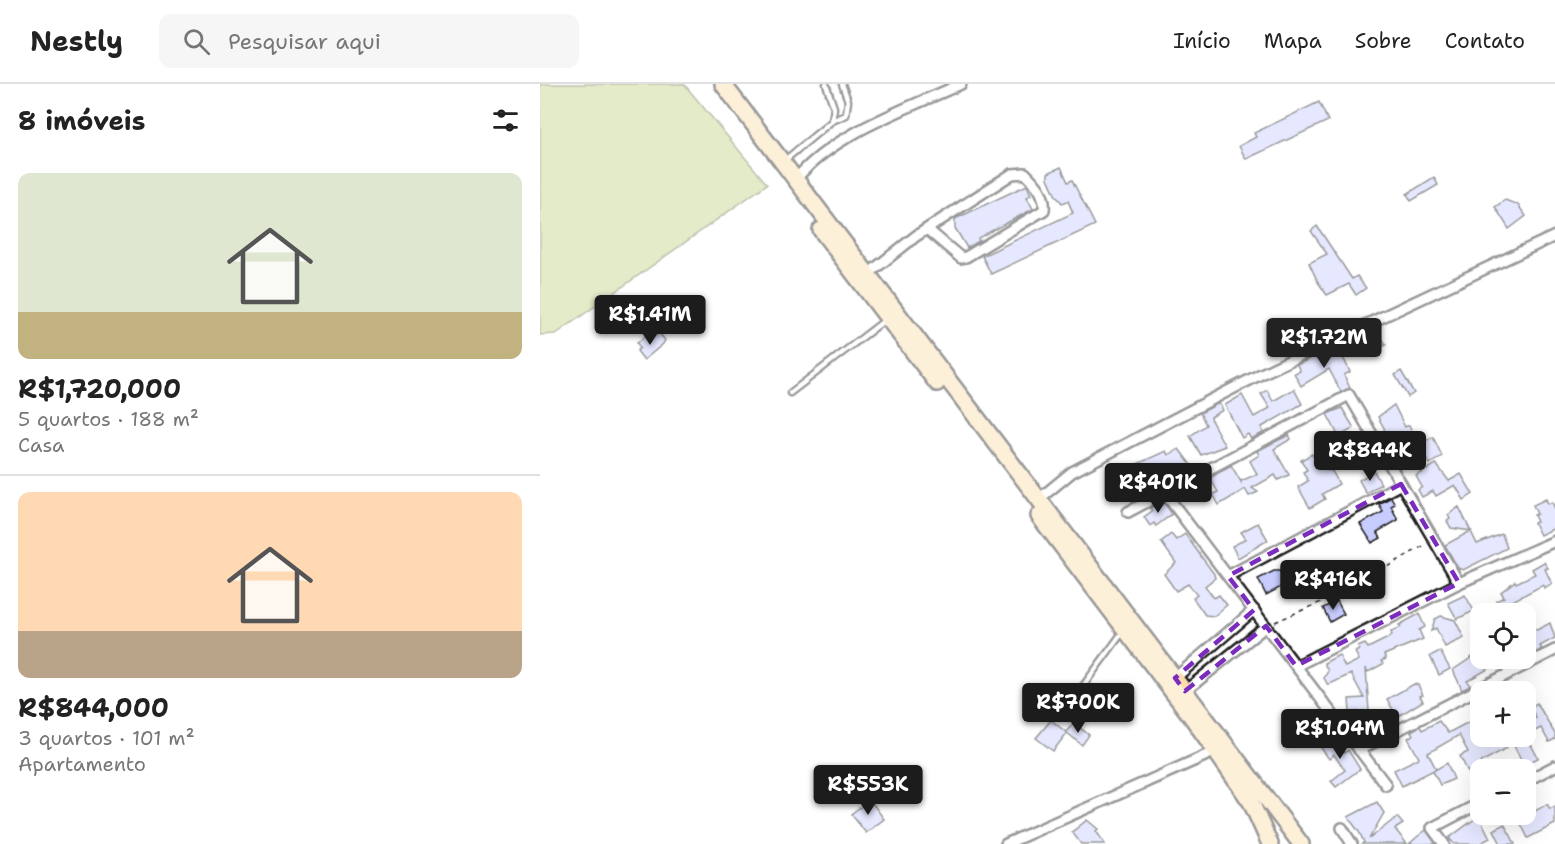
<!DOCTYPE html>
<html lang="pt">
<meta charset="utf-8">
<style>
:root{--surface:#fff;--page:#f6f6f6;--text:#222;--muted:#767676;--line:#e0e0e0;--accent:#1c1c1c}
body{margin:0;font-family:"Shantell Sans",sans-serif;background:var(--page);color:var(--text);height:100vh;display:flex;flex-direction:column;font-size:22px;white-space:nowrap}
*{box-sizing:border-box;margin:0}
p{font-size:20px;color:var(--muted)}
.icon{flex:none;width:33px;height:33px;fill:none;stroke:currentColor;stroke-width:2;stroke-linecap:round;stroke-linejoin:round}
.map{position:relative;flex:1;overflow:hidden}
.sheet{display:flex;flex-direction:column;background:var(--surface);width:540px}
.sheet>*{flex:none}
.controls{position:absolute;left:930px;top:519px;display:grid;gap:12px}
.controls a{display:grid;place-items:center;width:66px;height:66px;border-radius:12px;background:var(--surface);box-shadow:0 6px 24px #0002;font-size:30px}
.price{position:absolute;translate:-50% -51px;padding:0 14px;border-radius:6px;background:var(--accent);color:#fff;font-size:20px;line-height:39px;filter:drop-shadow(0 2px 3px #0008)}
.price::after{content:'';position:absolute;left:50%;top:36px;width:18px;height:14px;margin-left:-9px;background:inherit;clip-path:polygon(0 0,100% 0,50% 100%)}
.price.active{background:#222;color:#fff}
ul{padding:0;list-style:none}
li{display:grid;align-content:center;gap:12px;height:318px;padding:0 18px}
li+li{border-top:2px solid var(--line)}
li span{display:grid;place-items:center;height:186px;border-radius:12px;color:#555}
li>.icon{margin-inline-start:auto}
span .icon{width:108px;height:108px;fill:#fffc;stroke-width:1}
li b{font-size:26px}
h2{display:flex;justify-content:space-between;align-items:center;height:72px;padding:0 18px;font-size:26px}
header{display:flex;align-items:center;gap:36px;box-sizing:border-box;height:84px;padding:0 30px;background:var(--surface);border-bottom:2px solid var(--line)}
header strong{font-size:28px}
nav{display:flex;gap:33px;margin-inline-start:auto;font-size:21px}
.search{width:420px;height:54px;background:var(--page);display:flex;align-items:center;gap:15px;box-sizing:border-box;padding:0 21px;border-radius:12px;color:var(--muted);font-size:22px}
main{display:flex;flex:1;min-height:0}
.map>svg:first-child{display:block}
</style>
<header>
<strong>Nestly</strong>
<div class="search"><svg class="icon" aria-label="search" viewBox="0 0 24 24"><circle cx="10" cy="10" r="6"/><path d="M15 15l6 6"/></svg>Pesquisar aqui</div>
<nav><a>Início</a><a>Mapa</a><a>Sobre</a><a>Contato</a></nav>
</header>
<main>
<section class="sheet">
<h2>8 imóveis<svg class="icon" aria-label="filters" viewBox="0 0 24 24"><path d="M4 7h16M4 17h16"/><circle cx="9" cy="7" r="2"/><circle cx="15" cy="17" r="2"/></svg></h2>
<ul>
<li><span style="background:linear-gradient(#dfe7d0 75%,#c2b280 0)"><svg class="icon" aria-label="home" viewBox="0 0 24 24"><path d="M3 11l9-7 9 7M6 9v11h12V9"/></svg></span><div><b>R$1,720,000</b><p>5 quartos · 188 m²</p><p>Casa</p></div></li>
<li><span style="background:linear-gradient(#ffd9b3 75%,#b9a48a 0)"><svg class="icon" aria-label="home" viewBox="0 0 24 24"><path d="M3 11l9-7 9 7M6 9v11h12V9"/></svg></span><div><b>R$844,000</b><p>3 quartos · 101 m²</p><p>Apartamento</p></div></li>
</ul>
</section>
<div class="map">
<svg width="1015" height="760" viewBox="0 0 1015 760">
<rect width="100%" height="100%" fill="#fff"/>
<filter id="ink" filterUnits="userSpaceOnUse"><feTurbulence type="fractalNoise" baseFrequency=".0167" numOctaves="2"/><feDisplacementMap in="SourceGraphic" scale="12" xChannelSelector="R" yChannelSelector="G"/><feConvolveMatrix kernelMatrix="1 2 1 2 8 2 1 2 1" color-interpolation-filters="sRGB"/></filter>
<g filter="url(#ink)">
<path fill="#c0d287" stroke="#6e7752" stroke-width="1.5" d="M0,0H144L227,100L16,250L0,251Z"/>
<g fill="#c7cdff" stroke="#1c1c1c" stroke-width="1.5">
<path d="M779,18L788,37L706,75L699,62L716,53L714,49Z"/>
<path d="M521,83L528,98L532,96L555,141L451,190L442,172L533,129L528,117L522,119L516,112L508,94V89Z"/>
<path d="M894,93L898,101L871,117L867,110Z"/>
<path d="M487,101L491,111L487,113L493,125L438,154L439,157L427,164L415,144V135Z"/>
<path d="M965,116L978,121L986,132L969,145L955,123Z"/>
<path d="M777,142L812,195L817,192L826,204L816,211L809,200L787,211L778,198L769,179L787,170L771,147Z"/>
<path d="M836,243L846,261L840,264L838,261L825,267L818,252Z"/>
<path d="M119,249L125,256L123,260L104,276L97,267L100,264L97,259L105,252L108,257Z"/>
<path d="M790,265L794,273L801,269L810,288L804,291L810,304L801,308L789,285L761,302L754,289L760,287L757,281Z"/>
<path d="M861,287L874,309L868,313L855,291Z"/>
<path d="M754,305L762,320L722,343L723,349L711,355L708,350L702,354L685,321L702,311L714,333L730,324L721,310L727,306L733,317Z"/>
<path d="M679,319L683,326L671,333L672,338L685,362L661,371L650,352L666,341L660,329Z"/>
<path d="M854,321L865,343L869,341L875,353L880,350L884,357L893,353L902,372L890,380L878,361L856,372L851,364L849,365L841,352L845,349L844,344L838,333Z"/>
<path d="M802,324L814,344L799,353L787,330Z"/>
<path d="M749,351L751,355L734,365L749,391L738,396L735,391L712,404L718,408L709,412L705,405L679,421L673,410L678,408L670,394L691,381L701,398V397L717,390L710,377L719,371L717,367Z"/>
<path d="M639,365L651,381L630,390L628,388L577,415L569,402L589,391L586,385L626,367L628,371Z"/>
<path d="M772,370L779,382L783,380L786,386L792,387L799,400L782,410L785,415L770,424L758,403L768,397L763,388L767,386L761,376Z"/>
<path d="M896,380L909,397L921,390L933,410L924,416L915,401L896,412L893,407L882,413L878,406L882,403L876,392Z"/>
<path d="M834,387L841,400L826,409L819,396Z"/>
<path d="M851,413L855,420L851,422L858,436L837,448L841,454L832,459L820,440L843,428L839,420Z"/>
<path d="M1006,415L1008,420L1012,418L1015,425V444L1000,451L994,439L997,438L994,431L997,430L993,421Z"/>
<path d="M623,417L632,430L616,442L614,439L610,442L604,433L612,427L610,424Z"/>
<path d="M919,423L937,460L962,450L967,464L923,486L918,484L905,461L931,447L911,444L907,437L910,435L908,431Z"/>
<path d="M718,439L728,456L698,474L692,462L706,455L701,448Z"/>
<path d="M631,450L636,456L645,450L674,490L675,494L665,502L674,514L679,511L687,521L674,532L665,531L653,514L657,511L648,500L636,507L624,490L636,479L621,458Z"/>
<path d="M1004,478L1008,484L1005,485L1012,500L1004,504L1003,501L959,524L956,517L964,513L961,508L975,497L976,499L995,490L992,485Z"/>
<path d="M734,487H740L747,500L726,511L718,495Z"/>
<path d="M925,511L934,527L917,535L908,519Z"/>
<path d="M797,517L804,530L790,538L783,524Z"/>
<path d="M879,530L885,543L879,546L883,555L844,571L846,575L841,577L843,580L828,588L826,584L829,627L810,628L809,615L824,614L811,590L788,601L784,594L788,587L784,579L799,571L805,583L819,576L815,568L819,566L818,563L825,560L828,564L848,554L852,551L851,548L861,543L859,541Z"/>
<path d="M901,532L915,536L924,554L905,563L896,544L891,547L895,535Z"/>
<path d="M1010,539L1015,554L1000,562L1002,565L993,570L986,556V543L997,546Z"/>
<path d="M900,567L910,585L899,591L890,572Z"/>
<path d="M940,568V574H967L927,597L930,602L922,606L913,586Z"/>
<path d="M874,600L878,601L883,611L880,612L883,617L857,633L847,615Z"/>
<path d="M997,619L1015,650V655L1009,658L1001,644L993,648L988,638L996,634L990,623Z"/>
<path d="M940,632V652H947L950,659L961,653L967,664L941,678L945,686H940V712L920,672L928,668L919,651L888,669L896,685L862,702L854,686L879,674L868,654L873,651L871,647L880,642L882,646L899,637L908,649Z"/>
<path d="M511,636L527,649L513,667L496,654Z"/>
<path d="M534,639L549,651L542,661L526,648Z"/>
<path d="M792,651L804,669L808,666L820,685L796,703L791,697L805,686L794,671L789,675L779,661Z"/>
<path d="M987,653L998,674L984,681L973,660Z"/>
<path d="M907,679L914,695L900,701L893,687Z"/>
<path d="M986,709L995,727L1007,720L1010,725L1015,722V740L988,754L976,730H986Z"/>
<path d="M330,716L344,735L326,749L311,730Z"/>
<path d="M837,718L844,729L829,755L857,733L863,740L855,745L867,760H822L824,758L819,748L808,733Z"/>
<path d="M939,732L950,754L939,760H914L909,754Z"/>
<path d="M547,736L558,745L556,747L565,760H541L532,748Z"/>
<path d="M964,740L970,750L975,760H961L954,746Z"/>
<path d="M886,746L896,760H869L877,753Z"/>
</g>
<g fill="none" stroke-linecap="round" stroke-linejoin="round">
<g stroke="#1c1c1c" stroke-width="9">
<g id="service">
<path d="M286,0L294,24L292,37"/>
<path d="M245,76L292,37L306,31L308,17L302,0"/>
<path d="M250,309L345,236"/>
<path d="M529,621L582,549"/>
</g>
</g>
<g stroke="#1c1c1c" stroke-width="14">
<g id="minor">
<path d="M256,95C294,49 367,25 421,0"/>
<path d="M328,190L376,152L472,90L485,89C496,100 506,110 504,126L426,173L421,174L387,145"/>
<path d="M624,408L846,701"/>
<path d="M499,415L532,388L721,290L1015,152"/>
<path d="M588,428L809,311L919,499"/>
<path d="M688,492L861,400"/>
<path d="M756,582L919,499L1015,457"/>
<path d="M635,594L714,526"/>
<path d="M645,607L726,542"/>
<path d="M819,666L1015,566"/>
<path d="M986,697L1015,682"/>
<path d="M802,744L812,760"/>
<path d="M466,760L676,667"/>
<path d="M904,760L892,744L940,719"/>
</g>
</g>
<g stroke="#1c1c1c" stroke-width="20">
<g id="primary">
<path d="M183,0L761,760"/>
<path d="M281,146L397,299"/>
<path d="M499,432L654,636L711,718L730,760"/>
</g>
</g>
<path stroke="#1c1c1c" stroke-width="1.5" stroke-dasharray="4.5 4.5" stroke-linecap="butt" d="M735,538L802,509L885,461"/>
<use href="#service" stroke="#fff" stroke-width="4.5"/>
<use href="#minor" stroke="#fff" stroke-width="9"/>
<use href="#primary" stroke="#fbddab" stroke-width="15"/>
</g>
</g>
<path d="M0 0H1015V760H0ZM861,400L919,499L756,582L726,542L645,607L635,594L714,526L688,492Z" fill="#fff" fill-opacity=".55" fill-rule="evenodd"/>
<path fill="none" stroke="#7b2cbf" stroke-width="4.5" stroke-dasharray="12 8" stroke-linejoin="round" d="M861,400L919,499L756,582L726,542L645,607L635,594L714,526L688,492Z"/>
</svg>
<div class="controls">
<a><svg class="icon" aria-label="locate" viewBox="0 0 24 24"><circle cx="12" cy="12" r="6"/><path d="M12 2v4M12 18v4M2 12h4M18 12h4"/></svg></a>
<a>+</a>
<a>−</a>
</div>
<b class="price" style="left:110px;top:262px">R$1.41M</b>
<b class="price active" style="left:784px;top:285px">R$1.72M</b>
<b class="price" style="left:830px;top:398px">R$844K</b>
<b class="price" style="left:618px;top:430px">R$401K</b>
<b class="price" style="left:793px;top:527px">R$416K</b>
<b class="price" style="left:538px;top:650px">R$700K</b>
<b class="price" style="left:800px;top:676px">R$1.04M</b>
<b class="price" style="left:328px;top:732px">R$553K</b>
</div>
</main>
